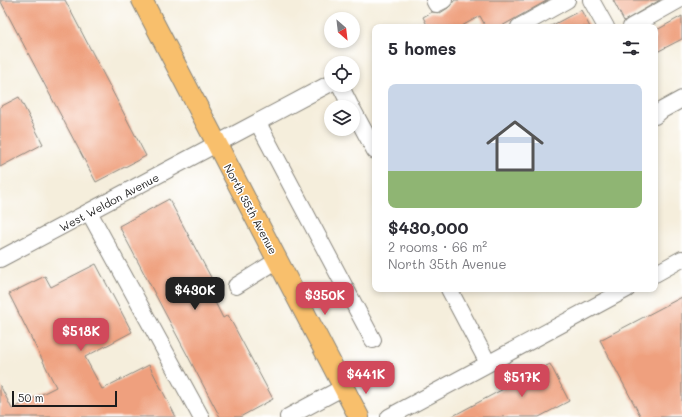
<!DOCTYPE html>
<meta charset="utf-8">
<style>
:root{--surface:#fff;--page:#f2f2f3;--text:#2b2b33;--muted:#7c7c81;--line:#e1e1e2;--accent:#d1495b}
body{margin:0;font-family:Mali,sans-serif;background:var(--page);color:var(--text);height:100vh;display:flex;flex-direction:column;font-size:15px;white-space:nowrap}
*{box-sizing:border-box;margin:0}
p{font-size:13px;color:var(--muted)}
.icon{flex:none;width:22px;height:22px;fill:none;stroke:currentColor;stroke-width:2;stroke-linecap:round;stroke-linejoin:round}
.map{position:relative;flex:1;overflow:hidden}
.side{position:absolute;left:372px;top:24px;width:286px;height:268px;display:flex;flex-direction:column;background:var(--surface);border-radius:8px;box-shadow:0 2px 6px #0003}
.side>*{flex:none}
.needle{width:26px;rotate:152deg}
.tools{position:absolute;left:324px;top:12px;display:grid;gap:8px}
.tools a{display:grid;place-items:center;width:36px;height:36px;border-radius:50%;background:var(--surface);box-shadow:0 2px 6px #0003;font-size:20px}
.scale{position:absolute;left:12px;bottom:10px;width:105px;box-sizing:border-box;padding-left:4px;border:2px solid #1c1c1c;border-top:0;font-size:11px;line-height:14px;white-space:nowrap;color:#1c1c1c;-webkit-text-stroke:3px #fff;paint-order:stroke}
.price{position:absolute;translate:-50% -34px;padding:0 9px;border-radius:8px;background:var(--accent);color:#fff;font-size:13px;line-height:26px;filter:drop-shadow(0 1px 2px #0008)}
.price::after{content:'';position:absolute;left:50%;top:24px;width:12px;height:9px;margin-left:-6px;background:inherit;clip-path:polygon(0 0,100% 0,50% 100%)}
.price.selected{background:#222;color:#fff}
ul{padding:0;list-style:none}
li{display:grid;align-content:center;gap:8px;height:212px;padding:0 16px}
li+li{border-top:1px solid var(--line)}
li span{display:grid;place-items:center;height:124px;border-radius:8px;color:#555}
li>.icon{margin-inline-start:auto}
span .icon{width:72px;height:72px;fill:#fffc;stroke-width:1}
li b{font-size:17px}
h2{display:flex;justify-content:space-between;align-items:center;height:48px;padding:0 16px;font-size:17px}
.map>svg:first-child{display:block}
</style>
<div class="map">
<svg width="682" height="417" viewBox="0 0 682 417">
<rect width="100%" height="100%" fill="#fff"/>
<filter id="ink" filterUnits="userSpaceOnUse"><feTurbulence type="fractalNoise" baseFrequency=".025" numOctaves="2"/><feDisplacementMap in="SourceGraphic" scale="8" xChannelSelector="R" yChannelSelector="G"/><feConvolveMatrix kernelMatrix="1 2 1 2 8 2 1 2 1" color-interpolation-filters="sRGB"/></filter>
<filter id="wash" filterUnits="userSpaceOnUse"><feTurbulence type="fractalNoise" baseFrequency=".012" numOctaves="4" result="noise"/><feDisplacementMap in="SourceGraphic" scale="16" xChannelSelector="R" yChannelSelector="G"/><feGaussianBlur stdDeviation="0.9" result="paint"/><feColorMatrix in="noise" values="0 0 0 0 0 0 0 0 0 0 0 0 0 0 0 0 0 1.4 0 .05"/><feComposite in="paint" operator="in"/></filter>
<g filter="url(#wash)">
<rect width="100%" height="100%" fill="#f5eedc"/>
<g id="blocks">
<g fill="#efa07e">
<path d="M0,0H65L146,156L96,182Z"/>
<path d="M455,0H548L500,27H486L480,16L460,27H428L423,17L432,12L440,13L448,8Z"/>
<path d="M613,0H660L624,21Z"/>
<path d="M581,10L590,27H549Z"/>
<path d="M682,16V39L655,53V31Z"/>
<path d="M19,97L43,144L0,167V107Z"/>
<path d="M169,199L214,283L207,287L212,296L223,318L228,315L273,399L240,417H220L119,226Z"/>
<path d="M96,264L132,332L85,357L102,389L149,365L176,417H0V385L12,409L56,387L9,294L45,276L51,287Z"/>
<path d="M682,297V417H641L600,340Z"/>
<path d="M550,364L569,401L539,417H451Z"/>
</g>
</g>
</g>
<g filter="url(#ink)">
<use href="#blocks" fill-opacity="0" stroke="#88857c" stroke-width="1"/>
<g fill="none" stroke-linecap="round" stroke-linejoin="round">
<g stroke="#88857c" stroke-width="18">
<g id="minor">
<path d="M434,0L436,4L444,0"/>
<path d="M591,0L606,27"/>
<path d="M519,27L567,0"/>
<path d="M631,27L679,0"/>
<path d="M340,85L351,107"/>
<path d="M353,110L375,151"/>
<path d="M655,116L662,110L682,99"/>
<path d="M258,123L373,340"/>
<path d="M89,212L201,417"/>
<path d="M0,259L331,83"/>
<path d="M655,274L682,259"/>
<path d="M236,286L278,260"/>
<path d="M449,289L488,363"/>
<path d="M288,417L344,387"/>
<path d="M389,417L627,289"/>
</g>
</g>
<g stroke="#88857c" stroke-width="22">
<path id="major" d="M142,0L359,417"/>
</g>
<use href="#minor" stroke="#fff" stroke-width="16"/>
<use href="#major" stroke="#f8bf6c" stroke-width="20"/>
</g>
</g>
<g text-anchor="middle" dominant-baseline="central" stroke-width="3" stroke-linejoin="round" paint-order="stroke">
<g font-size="11" fill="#1c1c1c" stroke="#fff">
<text transform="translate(109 202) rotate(-28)">West Weldon Avenue</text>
<text transform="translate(251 209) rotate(62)">North 35th Avenue</text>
</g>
</g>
</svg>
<div class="tools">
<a><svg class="needle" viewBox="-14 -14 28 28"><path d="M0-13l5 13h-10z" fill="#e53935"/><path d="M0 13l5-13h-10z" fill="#7c7c81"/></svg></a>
<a><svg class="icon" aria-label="locate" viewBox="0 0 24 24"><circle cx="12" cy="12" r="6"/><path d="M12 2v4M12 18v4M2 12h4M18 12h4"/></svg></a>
<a><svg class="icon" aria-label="layers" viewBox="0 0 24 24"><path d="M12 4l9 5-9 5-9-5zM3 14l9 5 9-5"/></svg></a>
</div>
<div class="scale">50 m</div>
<b class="price selected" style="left:195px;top:311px">$430K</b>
<b class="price" style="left:325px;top:316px">$350K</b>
<b class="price" style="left:81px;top:352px">$518K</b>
<b class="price" style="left:366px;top:395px">$441K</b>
<b class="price" style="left:522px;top:398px">$517K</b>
<section class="side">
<h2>5 homes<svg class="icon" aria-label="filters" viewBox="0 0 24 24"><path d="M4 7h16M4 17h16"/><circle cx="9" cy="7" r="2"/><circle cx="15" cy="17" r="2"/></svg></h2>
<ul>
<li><span style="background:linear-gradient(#c9d6e8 70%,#8fb573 0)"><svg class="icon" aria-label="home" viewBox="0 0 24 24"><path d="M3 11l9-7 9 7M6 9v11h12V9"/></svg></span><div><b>$430,000</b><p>2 rooms · 66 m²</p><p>North 35th Avenue</p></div></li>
</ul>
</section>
</div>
